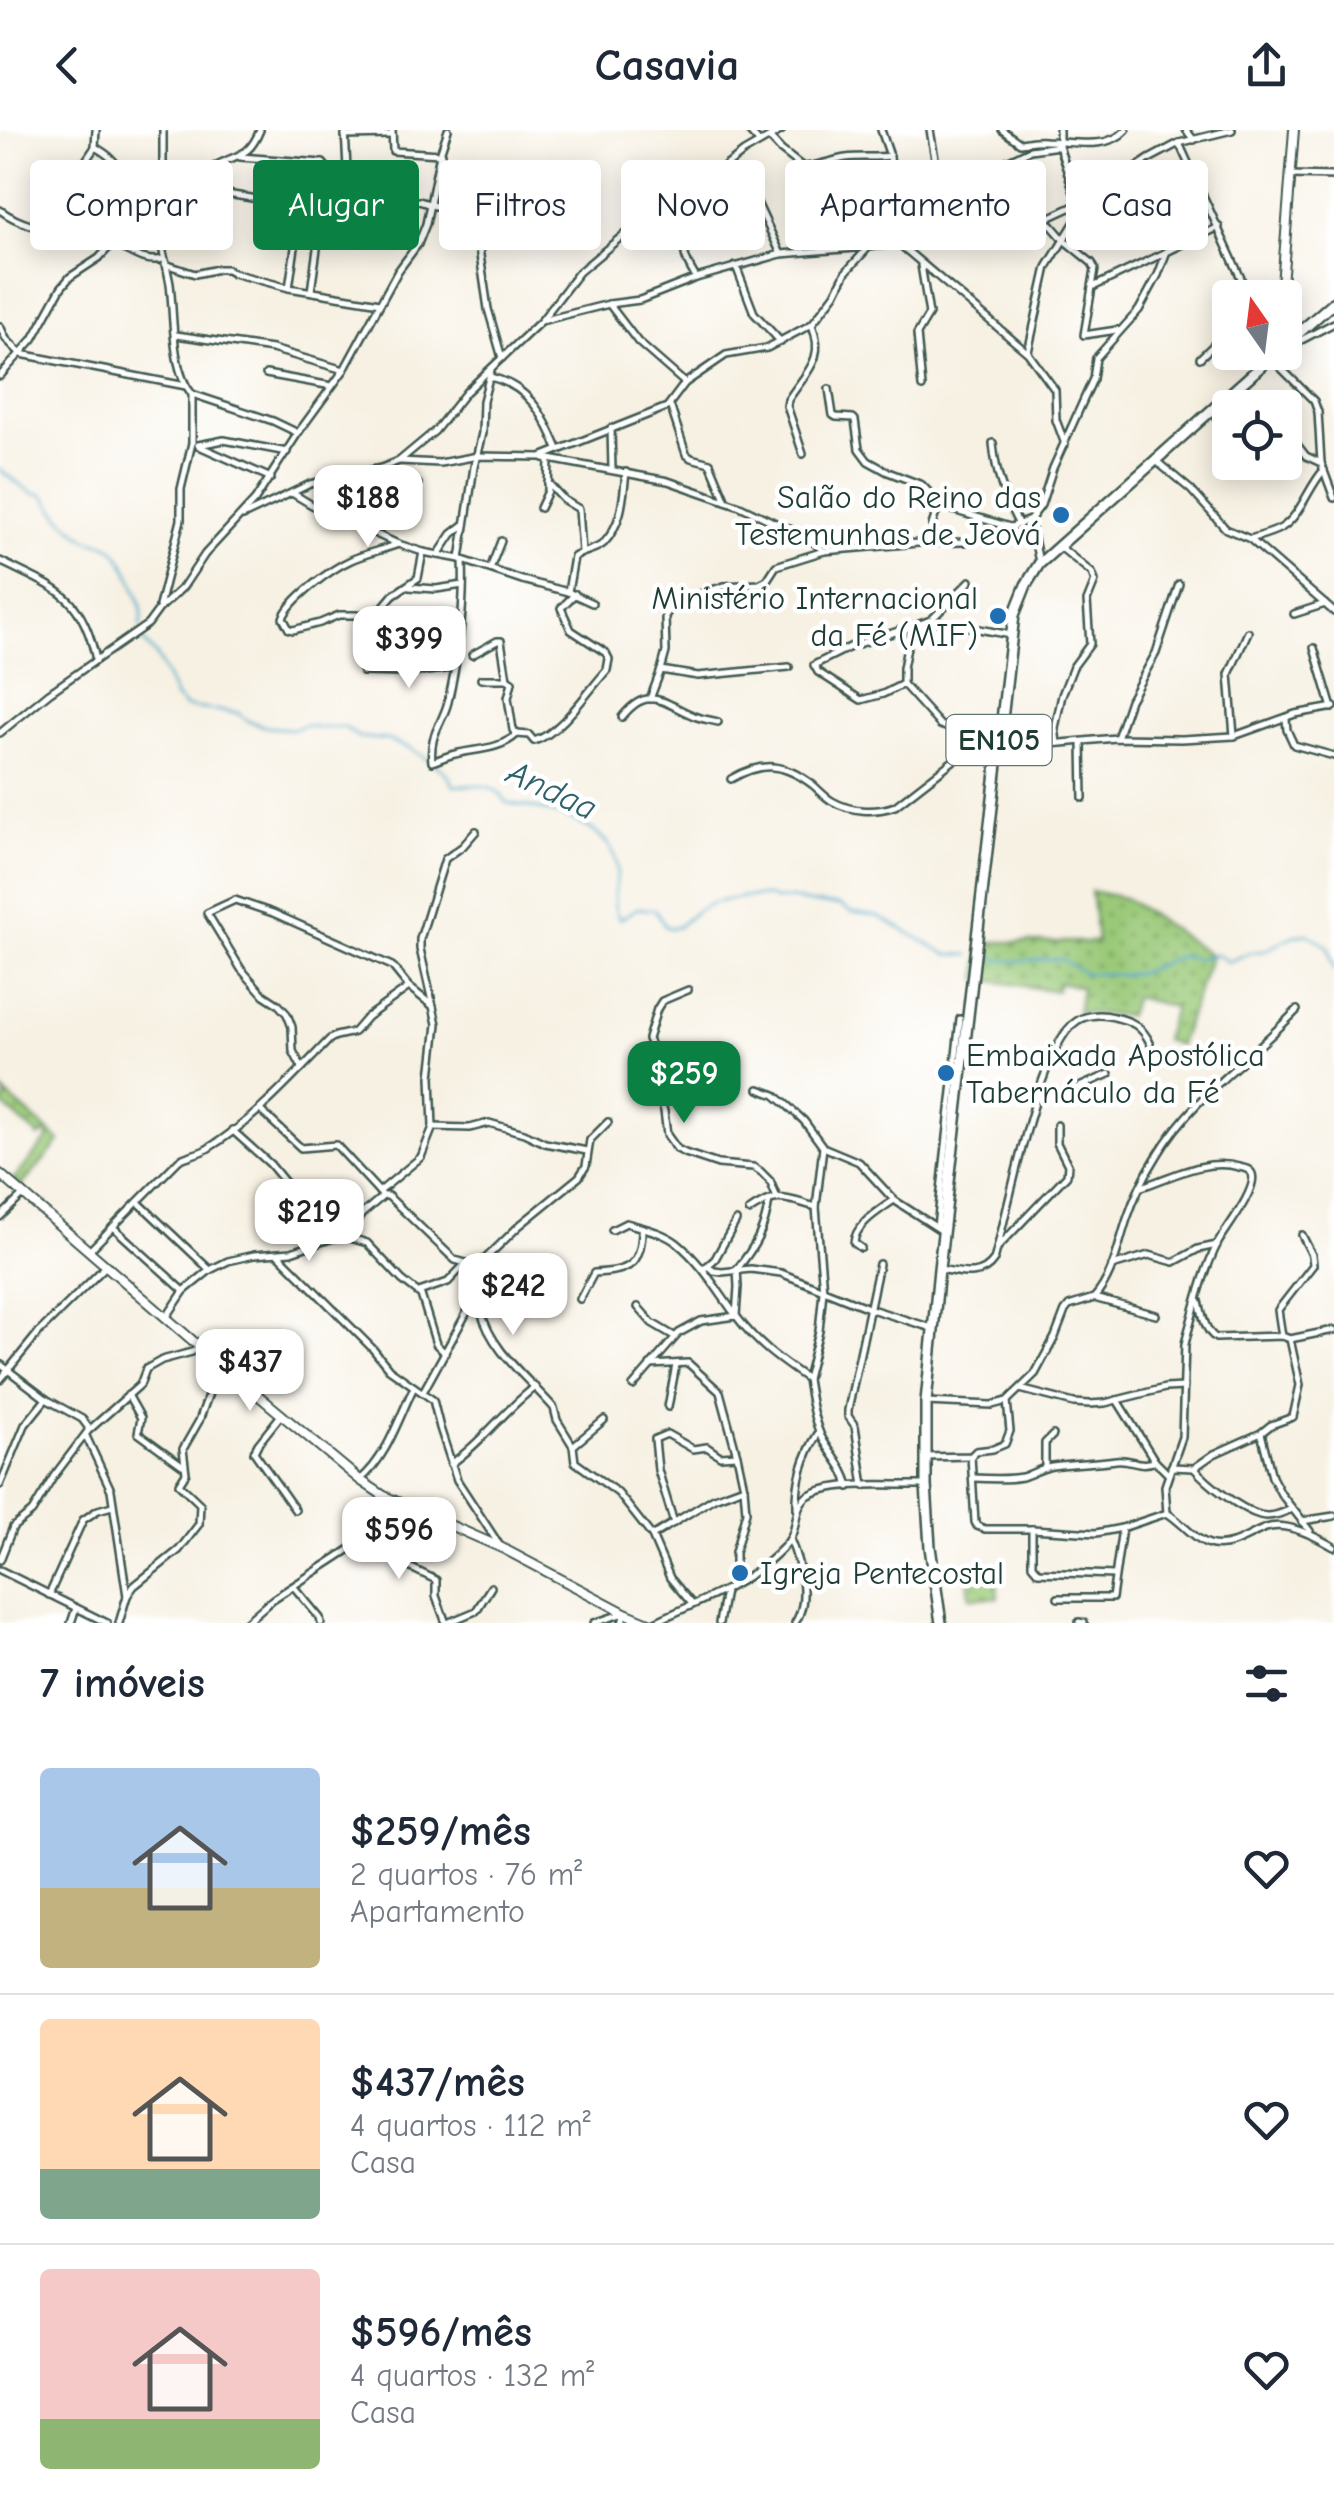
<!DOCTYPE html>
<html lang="pt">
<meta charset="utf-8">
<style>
:root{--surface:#fff;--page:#f6f6f7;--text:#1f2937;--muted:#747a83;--line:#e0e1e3;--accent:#0b8043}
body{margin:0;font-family:"Comic Neue",sans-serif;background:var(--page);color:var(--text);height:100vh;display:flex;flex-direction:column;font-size:38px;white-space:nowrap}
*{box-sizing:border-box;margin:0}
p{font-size:32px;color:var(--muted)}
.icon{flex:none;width:55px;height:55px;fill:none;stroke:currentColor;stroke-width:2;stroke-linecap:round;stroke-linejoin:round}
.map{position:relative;height:1493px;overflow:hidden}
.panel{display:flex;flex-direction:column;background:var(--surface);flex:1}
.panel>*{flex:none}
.guide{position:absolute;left:30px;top:30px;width:1275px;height:90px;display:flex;gap:20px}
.needle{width:65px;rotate:346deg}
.controls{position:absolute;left:1212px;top:150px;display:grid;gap:20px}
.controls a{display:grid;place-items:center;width:90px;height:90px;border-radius:10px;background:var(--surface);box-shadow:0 5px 25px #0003;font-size:50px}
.price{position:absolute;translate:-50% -85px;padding:0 22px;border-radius:20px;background:#fff;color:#222;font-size:32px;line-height:65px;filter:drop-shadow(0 2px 5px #0008)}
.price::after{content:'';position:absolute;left:50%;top:60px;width:30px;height:22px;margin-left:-15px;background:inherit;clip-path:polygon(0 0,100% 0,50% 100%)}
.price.active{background:var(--accent);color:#fff}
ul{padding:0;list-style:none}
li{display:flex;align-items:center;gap:30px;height:250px;padding:0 40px}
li+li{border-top:2px solid var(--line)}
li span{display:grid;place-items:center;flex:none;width:280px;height:200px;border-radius:10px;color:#555}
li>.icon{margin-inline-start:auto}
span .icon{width:120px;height:120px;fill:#fffc;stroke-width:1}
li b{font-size:42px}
h2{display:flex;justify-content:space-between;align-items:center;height:120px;padding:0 40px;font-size:42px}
.pill{padding:0 35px;border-radius:10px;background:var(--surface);box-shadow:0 5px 25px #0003;font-size:35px;line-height:90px}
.pill.active{background:var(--accent);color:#fff}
header{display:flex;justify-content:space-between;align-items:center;height:130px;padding:0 40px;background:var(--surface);font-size:45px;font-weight:700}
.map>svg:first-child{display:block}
</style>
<header><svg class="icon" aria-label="back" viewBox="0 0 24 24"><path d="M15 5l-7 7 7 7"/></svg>Casavia<svg class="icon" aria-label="share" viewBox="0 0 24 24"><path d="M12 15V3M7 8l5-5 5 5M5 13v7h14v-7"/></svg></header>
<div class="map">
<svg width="1334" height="1493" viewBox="0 0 1334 1493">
<defs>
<pattern id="grass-dots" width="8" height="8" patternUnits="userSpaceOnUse" patternTransform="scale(2.5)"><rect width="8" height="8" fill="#9ac978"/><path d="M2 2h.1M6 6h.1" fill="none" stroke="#7da463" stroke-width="1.8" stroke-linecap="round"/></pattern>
<pattern id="garden-furrows" width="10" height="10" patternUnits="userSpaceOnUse" patternTransform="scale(2.5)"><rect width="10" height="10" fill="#9ac978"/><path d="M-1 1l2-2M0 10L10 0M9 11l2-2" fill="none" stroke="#7da463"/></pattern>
</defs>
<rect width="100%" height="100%" fill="#fff"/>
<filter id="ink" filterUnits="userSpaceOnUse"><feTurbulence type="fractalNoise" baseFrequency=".01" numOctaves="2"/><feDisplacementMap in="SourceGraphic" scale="20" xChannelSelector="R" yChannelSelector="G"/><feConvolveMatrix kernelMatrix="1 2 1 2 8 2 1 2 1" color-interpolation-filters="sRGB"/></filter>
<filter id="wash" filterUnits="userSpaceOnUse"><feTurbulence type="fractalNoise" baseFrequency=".0048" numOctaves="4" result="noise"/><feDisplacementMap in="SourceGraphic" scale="40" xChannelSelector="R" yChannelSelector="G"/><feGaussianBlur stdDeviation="2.25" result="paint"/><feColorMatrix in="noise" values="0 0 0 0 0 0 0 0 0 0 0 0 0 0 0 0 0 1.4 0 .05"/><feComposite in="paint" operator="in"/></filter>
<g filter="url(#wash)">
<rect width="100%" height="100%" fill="#f7f1e3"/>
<g fill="url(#grass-dots)" stroke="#5c8356" stroke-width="2.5">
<path d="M1091,761L1125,768L1211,825L1179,915L1164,910L1174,877L1134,867L1128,886L1077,882L1081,857L1059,852L1056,861L978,849L981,812H1097Z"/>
<path d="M997,1438L998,1468L970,1467L967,1441Z"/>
</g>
<path fill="url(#garden-furrows)" stroke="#5c8356" stroke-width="2.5" d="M0,959L60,1011L21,1057L13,1050L49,1007L44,1002L39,1007L0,973V970L3,973L7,968Z"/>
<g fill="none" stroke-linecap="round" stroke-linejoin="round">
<g stroke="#4aa8c9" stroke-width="2.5">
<path d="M0,340L32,363L44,365C56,383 70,399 89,410C97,414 104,412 111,417C124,426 140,466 142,482C143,488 141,491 140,497"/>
<path d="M141,504L144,512L158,528L176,568L186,577L238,583L248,591L267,597L293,599L306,595L322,598L344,597L358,607L388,610L409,618L429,630L446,643L454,656C477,656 492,650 507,673C544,679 619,693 617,743C616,759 610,775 620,789L638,778L655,780L665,796L670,798L678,797L696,781L712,773L744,767L767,766L776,770L791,769L809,773L840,775L851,782L878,786L947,824L970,825"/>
<path d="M982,826L1009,831L1061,829L1084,843L1123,845L1139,843L1180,826L1198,829L1216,824L1228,832L1251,822L1264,821L1293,806L1307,803L1328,817L1334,840"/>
</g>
</g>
</g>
<g filter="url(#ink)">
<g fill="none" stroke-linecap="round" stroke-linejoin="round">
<g stroke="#3f584e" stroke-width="10">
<g id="street">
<path d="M163,0V71L157,81L156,90C160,111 166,132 170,154C174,185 171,240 192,264L273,291L298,303"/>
<path d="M345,0L349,77"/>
<path d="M392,0L393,21L440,24L448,35L466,88L477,105L488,179L502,228"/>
<path d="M748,0L759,12"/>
<path d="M881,0L890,26L898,113L1028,223L1055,260L1056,290L1065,314"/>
<path d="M930,0L949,108"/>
<path d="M1002,0L1020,13C1028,12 1037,10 1045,11C1071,11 1107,21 1126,0"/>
<path d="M1059,0V16L1078,75"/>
<path d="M1186,0L1194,10"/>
<path d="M345,6L392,5"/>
<path d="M770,8L781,20L877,95L897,107"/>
<path d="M1179,13L1250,168"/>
<path d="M95,17C107,24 112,28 120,39C125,45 132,49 138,55C146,65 146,74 157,81"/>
<path d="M240,27L323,33L333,45L347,52"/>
<path d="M804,37C819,36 832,30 846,28C860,26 875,28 889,26"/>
<path d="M893,45L943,71"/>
<path d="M1291,45L1334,46"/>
<path d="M939,50L990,39L1030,20L1059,16"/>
<path d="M693,61L699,98C696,103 692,106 688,110C679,122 690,137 696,148"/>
<path d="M186,64C194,53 205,42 217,35C240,23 249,27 260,0"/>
<path d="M694,69L737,64L754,66L781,124"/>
<path d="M163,71L186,64L208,61L301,76L327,78L406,72L419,71L435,76L460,71"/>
<path d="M0,80C32,104 76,101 112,114C132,121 142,134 164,129"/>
<path d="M1046,89L1065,111L1092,133L1095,139L1084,205L1117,200"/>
<path d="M45,98L52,81L95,17L96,0"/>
<path d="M165,134L195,144L218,139H227L233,143L289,158L380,173"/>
<path d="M921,135L929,184L917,204L922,257"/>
<path d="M736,136L754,183L781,212"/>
<path d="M1095,156L1219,97"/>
<path d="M289,158L301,77"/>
<path d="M311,161L319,105L364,106L418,114"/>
<path d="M609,174L638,212L685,253"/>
<path d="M541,191L609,174L640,170L696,148L781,124L868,117L949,108L1046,89L1089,69L1149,29L1179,13L1232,0"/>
<path d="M0,196L6,209L21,224L186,256"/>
<path d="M176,205L272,219L344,240"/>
<path d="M1288,217L1334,193"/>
<path d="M1028,222L1047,137L1087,72"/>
<path d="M1200,228L1230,199"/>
<path d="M1271,228L1314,271L1318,282L1321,333L1334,368"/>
<path d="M266,244L332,256"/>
<path d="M0,246L33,209L61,158L70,147L99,128L112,114L156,90"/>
<path d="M490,247C529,256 544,285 558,319"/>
<path d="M829,259L833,285L836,287L853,288L855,290L859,319L868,331L888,342L922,355L943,377L1013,398"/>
<path d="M670,275L686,324L691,328L710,333L726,371"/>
<path d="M611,298L612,340"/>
<path d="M1285,299L1306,326L1321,333"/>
<path d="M993,313C996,346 1004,366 1019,395"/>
<path d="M198,315L224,310L287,322"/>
<path d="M199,316L271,348"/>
<path d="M803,324L787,276L788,270C806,242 826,229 812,195"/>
<path d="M544,328L668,351L740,376L786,398L803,403L824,421"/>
<path d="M1155,330L1191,360L1226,399L1250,409L1334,482"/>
<path d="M399,331L440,333L478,326L541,327L667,277L685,253L726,225L767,218L812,194L835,164L846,142L866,120"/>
<path d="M1259,335L1260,332"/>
<path d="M548,353L564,370L579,379L582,422"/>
<path d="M292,363L312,375L398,414L423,422L460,429L522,450L568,462L592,473"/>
<path d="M939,374L932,395L940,413"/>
<path d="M540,378L548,361L549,329"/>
<path d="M243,386L310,354L381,338L399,331L435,301L466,262L541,191L579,142L633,97L693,61L744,22L782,0"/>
<path d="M1030,390L1039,432"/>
<path d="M373,403L418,354"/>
<path d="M1250,409C1260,406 1272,403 1281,398C1301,386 1308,357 1324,340"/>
<path d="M398,414C383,420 366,423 351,430C331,439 290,469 283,488L289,499L293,500L320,493L339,485H359L382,478L393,465L418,448L423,422"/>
<path d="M438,425L452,404L465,394"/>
<path d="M460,429L474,337L482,303L483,271L491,240"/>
<path d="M463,430C465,479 459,524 448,572C442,595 429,603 432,632C438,630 442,628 448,626C471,618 498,622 517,604L529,605L534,611C560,604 588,561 607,540L609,529L606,523L571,500L561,478L575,464"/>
<path d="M0,431C56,459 82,463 96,530"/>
<path d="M490,439L501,411"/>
<path d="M970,451L931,490L911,497L903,538V554L940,595L966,604L998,619L1116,608L1182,609L1234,606L1295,584L1334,577"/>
<path d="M409,457L436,459L463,455"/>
<path d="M568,462L574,427C583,421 597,420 604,413C623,392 623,368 626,342"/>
<path d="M159,476L181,390V359L192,313V264"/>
<path d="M1294,484L1325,474"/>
<path d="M931,490L1011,505"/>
<path d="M1314,518L1332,578"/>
<path d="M472,525L497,511H501L507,549"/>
<path d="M789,537L698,546L661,540L666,522L665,486L676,472L724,456L759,454L767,450L776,436L824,421L918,413L963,412L975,410L1030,390L1041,375L1053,338L1093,249L1096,228L1139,180L1158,145L1167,121"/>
<path d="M363,542L408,543L454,538"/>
<path d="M481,549H507L512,552L508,568L513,600L517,604"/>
<path d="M903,554L883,564L861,570L818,542L814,535L852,516L911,497"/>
<path d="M650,569L661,540"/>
<path d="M622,587C648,554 663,573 694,586C702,589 710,590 718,592"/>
<path d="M1286,589L1287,600L1294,615L1334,626"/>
<path d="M0,603L49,563L148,494L159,479L183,457L205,424L255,370L298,303L344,240L398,141L418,114L426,94L440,24L448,0"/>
<path d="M1234,606L1229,544L1248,502"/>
<path d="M1117,608L1130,570L1156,523L1179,454"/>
<path d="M1057,612L1055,598L1062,565L1073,537L1090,514L1087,471L1095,451L1092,443L1059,416"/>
<path d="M1082,613L1083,668"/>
<path d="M731,649C762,631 784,633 813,655C819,660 825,667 832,671C851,682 875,683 895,676L980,610"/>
<path d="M688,860L662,871L657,879L648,909L660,936L656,959L664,981L667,1005L677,1019L685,1023L718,1034L753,1037L760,1041L770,1051L777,1068"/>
<path d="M302,938L293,921L292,897L287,884L278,874L264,865L241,839L207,783L235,770L273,783L392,836L409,857L433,876"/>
<path d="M759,959L775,965L789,977L804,991L823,1017L859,1032L894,1070L942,1101"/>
<path d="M1037,968L1070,961L1109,944"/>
<path d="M260,980L301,1018L336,1015L383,1066H388L455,1130L466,1133H476L485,1129L520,1095L579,1047L586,1036L590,1010L608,992"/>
<path d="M433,997L470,998L489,993L524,1003L545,1013L587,1021"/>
<path d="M232,1000L270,1034L331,1108"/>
<path d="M1142,1057C1174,1046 1206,1028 1239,1037C1244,1038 1250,1039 1252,1044C1258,1059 1225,1100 1218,1113C1204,1140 1196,1173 1188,1202L1185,1214L1182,1307L1165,1356L1167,1383"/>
<path d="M379,1062L421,1027L433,997L431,947L437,894L420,819V809L445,729L463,716L476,701"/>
<path d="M138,1072L210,1140"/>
<path d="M749,1081C778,1061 786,1069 816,1077"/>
<path d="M0,1087L23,1065"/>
<path d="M113,1097L184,1161"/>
<path d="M937,1097L960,889"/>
<path d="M612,1100L626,1093C643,1098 663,1102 677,1113C702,1133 718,1162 737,1187C758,1215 778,1229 807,1249C810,1268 813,1288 821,1306C830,1324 845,1336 849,1357"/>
<path d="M344,1106L367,1113L402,1150L421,1165L436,1214L445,1223"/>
<path d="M999,1116L1067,1045L1068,1035L1057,1013V995"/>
<path d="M861,1118L854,1113C855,1094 879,1081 894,1070"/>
<path d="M89,1121L179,1030C188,1025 198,1024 207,1019C254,991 292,948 330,909L336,906L354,902L367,887L409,857"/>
<path d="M278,1124L372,1218L389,1239L433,1270L440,1298L457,1350L500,1416"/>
<path d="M476,1133C478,1149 477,1166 481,1181C491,1221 528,1248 554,1278L557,1290L573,1316L575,1332L618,1363L652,1406L670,1448L692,1474"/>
<path d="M707,1136L714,1141L722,1142L751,1139L781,1143L871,1179L932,1198"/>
<path d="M1112,1136L1149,1125L1174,1132L1198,1119L1217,1115"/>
<path d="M705,1138L715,1129L736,1091"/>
<path d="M939,1139C959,1142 981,1150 994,1130C1008,1082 1039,914 1077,891C1087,884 1103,884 1114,887C1132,891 1142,896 1150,913"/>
<path d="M419,1162L448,1152L466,1133"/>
<path d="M1094,1168C1113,1147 1118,1116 1127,1089C1134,1068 1145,1045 1157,1026C1192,967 1250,929 1297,880"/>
<path d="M580,1169L594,1143C628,1141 642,1137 642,1098"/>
<path d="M1199,1171C1202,1183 1205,1202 1216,1208L1282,1206L1290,1209L1334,1200"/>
<path d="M638,1177L652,1193L674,1206"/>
<path d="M166,1188L184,1161L210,1140L228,1131L254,1125L291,1122L345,1104L363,1083L383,1066"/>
<path d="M1282,1206L1278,1180L1313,1135L1312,1125L1302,1105"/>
<path d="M0,1234L46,1269L82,1289L88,1297V1300"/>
<path d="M650,1235L688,1233L720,1262L737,1325L744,1357L746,1382L735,1422V1453"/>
<path d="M807,1249L819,1201L823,1161L816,1077L823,1017"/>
<path d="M0,1250L39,1202L106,1136"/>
<path d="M633,1256L679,1203L701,1191L736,1186L738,1157L737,1139C755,1117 765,1099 769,1071"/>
<path d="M1020,1259L1074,1273L1090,1274L1105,1273L1165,1258L1184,1257"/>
<path d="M423,1262L477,1164"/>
<path d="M128,1265L141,1288L138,1303L182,1335"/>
<path d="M1117,1270L1155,1331L1168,1344"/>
<path d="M926,1272L992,1275L1007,1271L1035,1244L1055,1207L1065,1181L1069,1176L1094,1168L1156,1185"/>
<path d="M668,1277L676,1235"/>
<path d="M281,1285L258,1314L254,1322L295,1380"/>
<path d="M1261,1303L1272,1347L1281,1364L1310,1401"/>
<path d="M86,1306L111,1360L127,1466L119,1493"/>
<path d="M573,1316L604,1290"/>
<path d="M971,1326L975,1392L977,1396L985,1399H1032L1096,1403L1122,1398L1167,1383"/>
<path d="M926,1327L971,1326L976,1321L993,1319L1005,1314L1010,1301L1007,1271"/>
<path d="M451,1334C483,1312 504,1280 535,1257"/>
<path d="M1171,1337L1194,1338L1214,1324L1261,1303L1271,1295L1293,1287L1300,1255L1290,1209"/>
<path d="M1045,1338V1313L1053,1305"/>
<path d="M1194,1338C1208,1354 1239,1379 1260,1385C1271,1388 1282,1383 1292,1379"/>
<path d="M974,1348C990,1349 1006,1350 1022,1347C1032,1344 1041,1338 1052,1336C1074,1333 1095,1333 1116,1330C1131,1328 1141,1338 1155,1331"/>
<path d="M360,1350C387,1328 399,1287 414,1257"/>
<path d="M0,1355L25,1295L46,1269"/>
<path d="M864,1356L855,1296L848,1286V1280L879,1134"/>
<path d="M797,1379C796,1352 804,1325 819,1302"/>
<path d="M1167,1383C1182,1392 1196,1412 1213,1415C1233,1418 1249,1404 1266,1398C1286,1391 1317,1407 1334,1417"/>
<path d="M1302,1391L1334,1386"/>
<path d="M390,1393L405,1435L436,1450V1466L446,1493"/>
<path d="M674,1393L658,1340L655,1309L667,1304L693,1319L707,1317L720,1326L737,1325"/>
<path d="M1032,1399V1435L1038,1442L1114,1445"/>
<path d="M652,1406L714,1368L744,1357"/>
<path d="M790,1409C800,1435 811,1468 795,1493"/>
<path d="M0,1430L13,1397L32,1382L54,1346L88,1301L140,1255L146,1239L162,1230L192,1222L200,1217"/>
<path d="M0,1440L107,1493"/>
<path d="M294,1457L320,1488L321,1493"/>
<path d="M49,1465L83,1390L98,1380L112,1376"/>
<path d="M127,1466L134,1456L179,1420L199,1394L200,1374L179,1354L186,1343L183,1319L199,1291L213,1252L224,1237"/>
<path d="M1058,1468H1112L1122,1398"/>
<path d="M1079,1492L1084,1493"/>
<path d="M71,1493L76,1478"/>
<path d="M245,1493L273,1469L390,1393L405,1376"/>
<path d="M447,1493L476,1481L491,1457"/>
<path d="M594,1493L624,1483"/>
<path d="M622,1493L625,1483"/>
<path d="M653,1493C693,1473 736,1460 770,1430C777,1424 787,1415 791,1407C798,1394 794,1374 809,1365C837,1350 894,1356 926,1355"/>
<path d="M719,1493L725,1461"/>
</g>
</g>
<g stroke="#3f584e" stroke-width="12">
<g id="secondary">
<path d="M1281,168L1294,0"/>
<path d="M0,1044L200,1217L360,1350L384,1366L502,1418L625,1483L649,1493"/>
</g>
</g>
<g stroke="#3f584e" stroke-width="14">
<g id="primary">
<path d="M1285,215L1334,172"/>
<path d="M941,1493L930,1417L926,1355V1272L939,1139L1014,485L1026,455L1039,434L1277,222"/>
</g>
</g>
<use href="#street" stroke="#fff" stroke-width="5"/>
<use href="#secondary" stroke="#fff" stroke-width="8"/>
<use href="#primary" stroke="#fff" stroke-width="9"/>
</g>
</g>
<g fill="#1f6fb2" stroke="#fff" stroke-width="4">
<circle cx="1061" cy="385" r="10"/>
<circle cx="998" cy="486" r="10"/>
<circle cx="946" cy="943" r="10"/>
<circle cx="740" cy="1443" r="10"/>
</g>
<g text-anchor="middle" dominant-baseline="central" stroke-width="9" stroke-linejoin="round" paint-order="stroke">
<rect fill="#fff" stroke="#627771" stroke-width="2.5" x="946.5" y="585" width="105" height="50" rx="8"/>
<g font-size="30" font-weight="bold" fill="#1f3d34">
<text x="999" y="610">EN105</text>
</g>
<g font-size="32" fill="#1f3d34" stroke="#fff" text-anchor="end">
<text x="1041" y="367">Salão do Reino das<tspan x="1041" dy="37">Testemunhas de Jeová</tspan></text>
<text x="978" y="468">Ministério Internacional<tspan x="978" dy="37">da Fé (MIF)</tspan></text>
<text x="966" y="925" text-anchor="start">Embaixada Apostólica<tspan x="966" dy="37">Tabernáculo da Fé</tspan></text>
<text x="760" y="1443" text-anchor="start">Igreja Pentecostal</text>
</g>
<g font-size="35" font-style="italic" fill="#2e6268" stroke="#fff">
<text transform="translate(552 660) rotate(25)">Andaa</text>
</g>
</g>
</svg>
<div class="controls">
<a><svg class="needle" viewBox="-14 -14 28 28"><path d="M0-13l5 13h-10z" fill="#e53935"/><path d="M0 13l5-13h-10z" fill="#747a83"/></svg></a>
<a><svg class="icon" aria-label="locate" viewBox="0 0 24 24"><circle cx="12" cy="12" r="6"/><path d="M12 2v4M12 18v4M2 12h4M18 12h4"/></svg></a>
</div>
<b class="price" style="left:368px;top:420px">$188</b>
<b class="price" style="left:409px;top:561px">$399</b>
<b class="price active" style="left:684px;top:996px">$259</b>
<b class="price" style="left:309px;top:1134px">$219</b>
<b class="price" style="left:513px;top:1208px">$242</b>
<b class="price" style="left:250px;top:1284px">$437</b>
<b class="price" style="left:399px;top:1452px">$596</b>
<div class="guide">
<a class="pill">Comprar</a>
<a class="pill active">Alugar</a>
<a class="pill">Filtros</a>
<a class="pill">Novo</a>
<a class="pill">Apartamento</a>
<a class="pill">Casa</a>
</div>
</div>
<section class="panel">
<h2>7 imóveis<svg class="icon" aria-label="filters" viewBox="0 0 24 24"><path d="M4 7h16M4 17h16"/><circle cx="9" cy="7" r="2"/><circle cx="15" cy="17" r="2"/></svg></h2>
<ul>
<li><span style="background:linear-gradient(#a9c7e8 60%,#c2b280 0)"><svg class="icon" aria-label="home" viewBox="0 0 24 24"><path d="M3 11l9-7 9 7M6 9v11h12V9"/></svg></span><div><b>$259/mês</b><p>2 quartos · 76 m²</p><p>Apartamento</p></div><svg class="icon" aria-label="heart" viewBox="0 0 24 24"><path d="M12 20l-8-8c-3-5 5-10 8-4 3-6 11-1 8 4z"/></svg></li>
<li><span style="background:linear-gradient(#ffd9b3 75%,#7fa58c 0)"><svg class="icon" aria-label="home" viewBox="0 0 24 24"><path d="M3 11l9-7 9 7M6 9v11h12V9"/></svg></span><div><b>$437/mês</b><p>4 quartos · 112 m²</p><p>Casa</p></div><svg class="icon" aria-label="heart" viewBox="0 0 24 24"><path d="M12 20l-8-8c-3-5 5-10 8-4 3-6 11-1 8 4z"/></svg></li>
<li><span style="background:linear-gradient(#f6c9c9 75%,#8fb573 0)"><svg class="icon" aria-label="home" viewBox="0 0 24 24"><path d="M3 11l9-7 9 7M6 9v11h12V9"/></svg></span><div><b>$596/mês</b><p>4 quartos · 132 m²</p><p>Casa</p></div><svg class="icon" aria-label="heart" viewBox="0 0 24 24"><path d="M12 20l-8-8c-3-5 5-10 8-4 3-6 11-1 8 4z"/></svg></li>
</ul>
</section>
